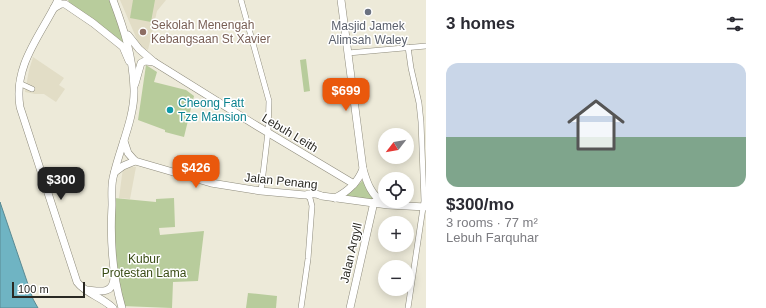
<!DOCTYPE html>
<meta charset="utf-8">
<style>
:root{--surface:#fff;--page:#f2f2f3;--text:#2b2b33;--muted:#7c7c81;--line:#e1e1e2;--accent:#ea580c}
body{margin:0;font-family:Helvetica,sans-serif;background:var(--page);color:var(--text);height:100vh;display:flex;flex-direction:column;font-size:15px;white-space:nowrap}
*{box-sizing:border-box;margin:0}
p{font-size:13px;color:var(--muted)}
.icon{flex:none;width:22px;height:22px;fill:none;stroke:currentColor;stroke-width:2;stroke-linecap:round;stroke-linejoin:round}
.map{position:relative;flex:1;overflow:hidden}
.panel{display:flex;flex-direction:column;background:var(--surface);width:340px}
.panel>*{flex:none}
.needle{width:26px;rotate:239deg}
.buttons{position:absolute;left:378px;top:128px;display:grid;gap:8px}
.buttons a{display:grid;place-items:center;width:36px;height:36px;border-radius:50%;background:var(--surface);box-shadow:0 2px 10px #0003;font-size:20px}
.scale{position:absolute;left:12px;bottom:10px;width:73px;box-sizing:border-box;padding-left:4px;border:2px solid #2a2923;border-top:0;font-size:11px;line-height:14px;white-space:nowrap;color:#2a2923;-webkit-text-stroke:3px #fff;paint-order:stroke}
.price{position:absolute;translate:-50% -34px;padding:0 9px;border-radius:8px;background:var(--accent);color:#fff;font-size:13px;line-height:26px;filter:drop-shadow(0 1px 2px #0008)}
.price::after{content:'';position:absolute;left:50%;top:24px;width:12px;height:9px;margin-left:-6px;background:inherit;clip-path:polygon(0 0,100% 0,50% 100%)}
.price.active{background:#222;color:#fff}
ul{padding:0;list-style:none}
li{display:grid;align-content:center;gap:8px;height:212px;padding:0 20px}
li+li{border-top:1px solid var(--line)}
li span{display:grid;place-items:center;height:124px;border-radius:12px;color:#555}
li>.icon{margin-inline-start:auto}
span .icon{width:72px;height:72px;fill:#fffc;stroke-width:1}
li b{font-size:17px}
h2{display:flex;justify-content:space-between;align-items:center;height:48px;padding:0 20px;font-size:17px}
main{display:flex;flex:1;min-height:0}
.map>svg:first-child{display:block}
</style>
<main>
<div class="map">
<svg width="426" height="308" viewBox="0 0 426 308">
<rect width="100%" height="100%" fill="#edead9"/>
<g fill="#e2ddc6">
<path d="M120,0H166L157,11L148,50L143,48L138,42Z"/>
<path d="M33,57L64,78L59,85L65,89L56,102L44,94H35L25,92L29,70Z"/>
<path d="M128,167H136L130,199L119,198L122,175L123,170Z"/>
</g>
<g fill="#b8cc9c">
<path d="M68,0H110L129,52L72,8Z"/>
<path d="M133,0H155L151,22L130,18Z"/>
<path d="M306,59L310,91L304,92L300,60Z"/>
<path d="M146,65L157,72L154,82L186,90L194,96L184,137L165,132V130L138,120Z"/>
<path d="M363,180L374,197L373,200L345,196V194L357,186Z"/>
<path d="M114,198L156,202V199L174,198L175,227L159,228L160,235L204,231L198,281L173,282L172,308L122,306L114,239Z"/>
<path d="M248,293L277,296L276,308H246Z"/>
</g>
<path fill="#6fb4c3" stroke="#5a8a93" d="M0,202L33,299L38,308H0Z"/>
<g fill="none" stroke-linecap="round" stroke-linejoin="round">
<g stroke="#8e8b7c" stroke-width="6">
<g id="street">
<path d="M241,0L269,101L268,132L261,191"/>
<path d="M408,47L411,68L419,103L421,122L424,201L408,308"/>
<path d="M348,53L426,46"/>
<path d="M19,83L32,89"/>
<path d="M301,308L308,259L312,206L310,198L306,195"/>
</g>
</g>
<g stroke="#8e8b7c" stroke-width="8">
<g id="secondary">
<path d="M58,0C41,35 13,65 20,107L77,282C86,294 102,297 113,308"/>
<path d="M113,0C124,29 133,57 134,89C135,118 119,149 113,178C111,187 112,196 112,205C110,240 112,274 122,308"/>
<path d="M341,0L363,169C367,183 371,195 384,203"/>
<path d="M54,8L61,4H65L93,23L123,47L129,61"/>
<path d="M128,35L139,49L154,62L257,126L354,184"/>
<path d="M135,84L141,63L145,61L154,62"/>
<path d="M124,141L128,153L135,161L211,183L261,191L305,195C311,193 316,193 322,196L388,205L426,207"/>
<path d="M115,172L123,166L135,161"/>
<path d="M335,198C347,192 358,182 363,169"/>
<path d="M87,290C99,291 113,295 114,278"/>
<path d="M350,308L374,202"/>
</g>
</g>
<use href="#street" stroke="#fff" stroke-width="5"/>
<use href="#secondary" stroke="#fff" stroke-width="7"/>
</g>
<circle fill="#6b7280" stroke="#fff" stroke-width="1.5" cx="368" cy="12" r="4"/>
<circle fill="#8d6e63" stroke="#fff" stroke-width="1.5" cx="143" cy="32" r="4"/>
<circle fill="#0f9aa8" stroke="#fff" stroke-width="1.5" cx="170" cy="110" r="4"/>
<g text-anchor="middle" dominant-baseline="central" stroke-width="3" stroke-linejoin="round" paint-order="stroke">
<g font-size="12" fill="#785e54" stroke="#fff" text-anchor="start">
<text x="151" y="25">Sekolah Menengah<tspan x="151" dy="14">Kebangsaan St Xavier</tspan></text>
</g>
<g font-size="12" fill="#5b616d" stroke="#fff">
<text x="368" y="26">Masjid Jamek<tspan x="368" dy="14">Alimsah Waley</tspan></text>
</g>
<g font-size="12" fill="#0d838f" stroke="#fff" text-anchor="start">
<text x="178" y="103">Cheong Fatt<tspan x="178" dy="14">Tze Mansion</tspan></text>
</g>
<g font-size="12" fill="#2a2923" stroke="#fff">
<text transform="translate(290 133) rotate(31)">Lebuh Leith</text>
<text transform="translate(281 181) rotate(6)">Jalan Penang</text>
<text transform="translate(351 253) rotate(-77)">Jalan Argyll</text>
</g>
<g font-size="12" fill="#394c15" stroke="#fff">
<text x="144" y="259">Kubur<tspan x="144" dy="14">Protestan Lama</tspan></text>
</g>
</g>
</svg>
<div class="buttons">
<a><svg class="needle" viewBox="-14 -14 28 28"><path d="M0-13l5 13h-10z" fill="#e53935"/><path d="M0 13l5-13h-10z" fill="#7c7c81"/></svg></a>
<a><svg class="icon" aria-label="locate" viewBox="0 0 24 24"><circle cx="12" cy="12" r="6"/><path d="M12 2v4M12 18v4M2 12h4M18 12h4"/></svg></a>
<a>+</a>
<a>−</a>
</div>
<div class="scale">100 m</div>
<b class="price" style="left:346px;top:112px">$699</b>
<b class="price" style="left:196px;top:189px">$426</b>
<b class="price active" style="left:61px;top:201px">$300</b>
</div>
<section class="panel">
<h2>3 homes<svg class="icon" aria-label="filters" viewBox="0 0 24 24"><path d="M4 7h16M4 17h16"/><circle cx="9" cy="7" r="2"/><circle cx="15" cy="17" r="2"/></svg></h2>
<ul>
<li><span style="background:linear-gradient(#c9d6e8 60%,#7fa58c 0)"><svg class="icon" aria-label="home" viewBox="0 0 24 24"><path d="M3 11l9-7 9 7M6 9v11h12V9"/></svg></span><div><b>$300/mo</b><p>3 rooms · 77 m²</p><p>Lebuh Farquhar</p></div></li>
</ul>
</section>
</main>
